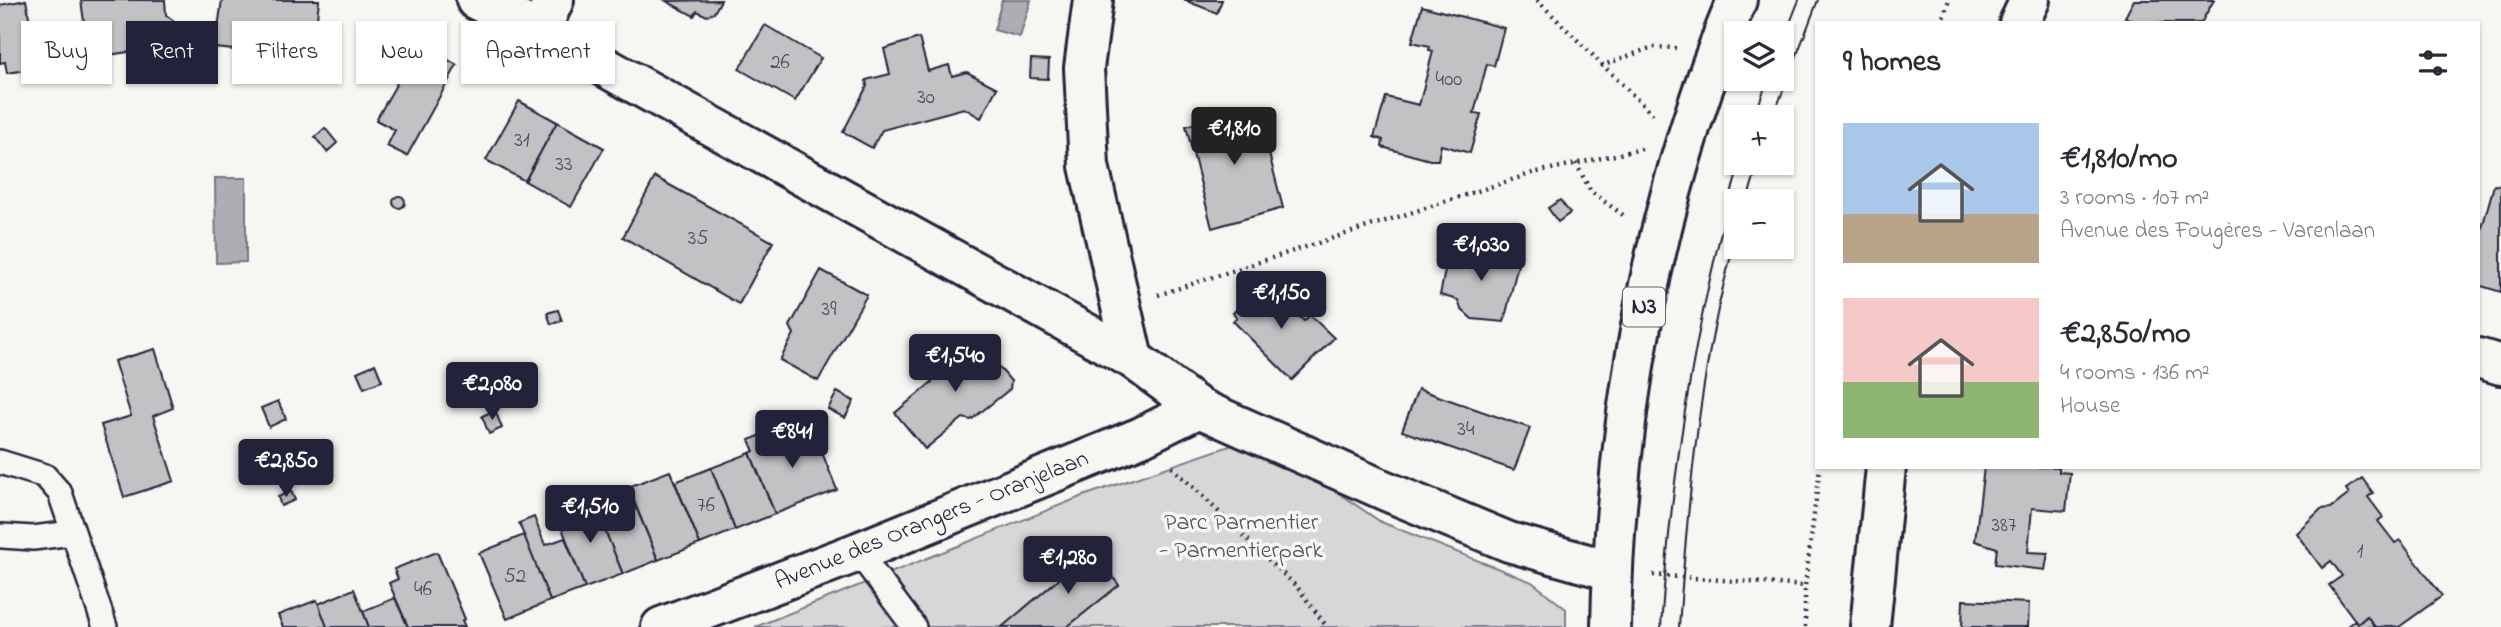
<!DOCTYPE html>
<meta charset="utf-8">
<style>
:root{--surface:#fff;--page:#f2f2f3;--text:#2b2b33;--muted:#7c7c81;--accent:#22223b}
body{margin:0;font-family:"Indie Flower",sans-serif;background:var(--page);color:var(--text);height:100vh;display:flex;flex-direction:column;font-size:26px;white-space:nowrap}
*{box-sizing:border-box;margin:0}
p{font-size:23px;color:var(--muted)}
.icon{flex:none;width:38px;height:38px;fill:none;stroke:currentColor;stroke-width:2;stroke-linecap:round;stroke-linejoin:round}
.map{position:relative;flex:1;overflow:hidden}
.side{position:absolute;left:1815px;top:21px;width:665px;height:448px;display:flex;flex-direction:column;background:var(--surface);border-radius:0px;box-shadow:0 2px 5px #0004}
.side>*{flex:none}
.hud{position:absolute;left:21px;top:21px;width:665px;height:63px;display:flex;gap:14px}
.fabs{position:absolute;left:1724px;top:21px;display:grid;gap:14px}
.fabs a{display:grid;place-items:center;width:70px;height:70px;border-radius:0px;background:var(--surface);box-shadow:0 2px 5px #0004;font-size:35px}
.price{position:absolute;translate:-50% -60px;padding:0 16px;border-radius:7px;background:var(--accent);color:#fff;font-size:23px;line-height:46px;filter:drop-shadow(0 2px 4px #0008)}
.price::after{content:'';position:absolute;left:50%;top:42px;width:21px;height:16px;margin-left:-10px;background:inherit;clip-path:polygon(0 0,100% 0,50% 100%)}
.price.active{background:#222;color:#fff}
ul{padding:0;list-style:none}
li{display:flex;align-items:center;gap:21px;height:175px;padding:0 28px}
li span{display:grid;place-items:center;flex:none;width:196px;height:140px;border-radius:0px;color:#555}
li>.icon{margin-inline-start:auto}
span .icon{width:84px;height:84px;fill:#fffc;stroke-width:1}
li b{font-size:30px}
h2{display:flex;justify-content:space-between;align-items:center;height:84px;padding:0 28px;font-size:30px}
.tag{padding:0 24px;border-radius:0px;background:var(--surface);box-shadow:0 2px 5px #0004;font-size:24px;line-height:63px}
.tag.active{background:var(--accent);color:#fff}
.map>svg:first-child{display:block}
</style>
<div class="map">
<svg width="2501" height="627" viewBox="0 0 2501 627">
<rect width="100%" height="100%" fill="#f6f6f2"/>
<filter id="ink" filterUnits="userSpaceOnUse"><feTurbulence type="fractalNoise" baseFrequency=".0143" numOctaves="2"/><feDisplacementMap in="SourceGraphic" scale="14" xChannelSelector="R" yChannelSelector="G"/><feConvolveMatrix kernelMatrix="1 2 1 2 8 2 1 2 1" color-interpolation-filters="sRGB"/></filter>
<g filter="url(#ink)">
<path fill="#d7d7d7" stroke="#7c7c89" stroke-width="2" d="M1256,437L1381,522L1532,582L1566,609V627H755L1083,496Z"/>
<g fill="#adadb3" stroke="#757583" stroke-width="2">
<path d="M1002,0H1031L1020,37L994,30Z"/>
<path d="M215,178H246V262L216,263Z"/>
</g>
<g fill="#c2c2c4" stroke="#22223b" stroke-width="2">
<path d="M26,0L38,68L7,73L5,62L0,63V5Z"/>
<path d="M81,0H165L166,15L173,20L176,34L173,45L89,58Z"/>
<path d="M222,0H319L315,37L302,35L299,62L263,57L264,53L215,48Z"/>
<path d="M721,0L714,13L707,16L697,11L694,16L666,1Z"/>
<path d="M1184,0H1222L1217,13Z"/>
<path d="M2134,0H2214L2201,23H2136L2125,17Z"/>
<path d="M1422,6L1504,28L1494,66L1487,64L1474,113L1481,114L1470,153L1441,145L1438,160H1430L1382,147L1383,140L1374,137L1386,97L1419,105L1433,51L1429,50L1430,46L1412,42Z"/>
<path d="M765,25L821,58L795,101L739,69Z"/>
<path d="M919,38L928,71L949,65L952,76L967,72L997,88L981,118L964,108L882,130L872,148L843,132L867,86L866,80L890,74L884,49Z"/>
<path d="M419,44L457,65L407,156L387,146L395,130L376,120Z"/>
<path d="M1031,59L1049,60L1048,79L1030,78Z"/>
<path d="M519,101L557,122L525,181L486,160Z"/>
<path d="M1253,108L1254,112L1258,111L1283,208L1212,228L1186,126Z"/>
<path d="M557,122L604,148L571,207L525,181Z"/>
<path d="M325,128L337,143L327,152L315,137Z"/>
<path d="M655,177L773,242L739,304L623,237Z"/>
<path d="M2494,185L2501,186V292L2478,285V242Z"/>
<circle cx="399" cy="202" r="6"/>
<path d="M1560,200L1570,213L1558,222L1548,208Z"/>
<path d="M1489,249L1514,254L1519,260L1504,322L1472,319L1461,309L1458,300L1440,295L1449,251L1481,255Z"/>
<path d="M821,270L867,295L818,381L780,360L794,334L790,326Z"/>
<path d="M1260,286L1264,290L1268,286L1304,321L1310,315L1334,338L1292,380L1233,321L1237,317L1233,313Z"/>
<path d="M558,310L562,321L551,324L547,313Z"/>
<path d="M970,342L979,344L1011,381L1010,389L971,420L963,418L925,449L895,413L932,382L933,371Z"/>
<path d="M155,349L173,408L153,416L174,481L124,497L101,425L131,416L114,361Z"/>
<path d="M375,364L382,381L364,388L357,372Z"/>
<path d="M1418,389L1530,428L1514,470L1402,431Z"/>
<path d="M837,392L854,401L845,418L828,409Z"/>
<path d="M278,401L286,419L269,427L261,408Z"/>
<path d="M495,410L502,428L489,434L482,416Z"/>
<path d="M813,430L837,490L775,514L750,453L754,451L749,440L772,431L777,444Z"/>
<path d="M750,453L775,514L735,530L711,468Z"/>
<path d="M1984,467H2059V472L2070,473L2066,511L2032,508L2028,552L2048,553L2045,570L1995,564L1997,548L1975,541Z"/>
<path d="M711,468L735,530L700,544L675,482Z"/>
<path d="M670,471L700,544L658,560L628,487Z"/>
<path d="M2362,478L2373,493L2368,497L2383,517L2378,521L2395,543L2400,540L2442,596L2399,627H2375L2367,616L2358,624L2329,585L2342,576L2331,561L2322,568L2296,533L2321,509L2331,508L2349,494L2346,489Z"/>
<path d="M291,491L295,500L281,506L278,497Z"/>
<path d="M594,501L623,574L585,588L557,515Z"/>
<path d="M634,502L658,560L623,574L599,516Z"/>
<path d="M534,517L545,545L565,538L585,588L550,601L519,523Z"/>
<path d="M524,535L550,601L507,619L479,553Z"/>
<path d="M1092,551L1119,585L1067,627H1002Z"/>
<path d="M437,552L465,619L462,620L465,627H408L389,583L398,579L394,569Z"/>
<path d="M354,589L369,627H327L318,604Z"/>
<path d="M395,598L408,627H369L363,611Z"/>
<path d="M317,600L327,627H283L278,615Z"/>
<path d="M1963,600L2029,603L2028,627H1962Z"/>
<path d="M2367,616L2375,627H2346L2355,620L2358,624Z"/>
</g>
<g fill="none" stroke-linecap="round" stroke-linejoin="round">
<g stroke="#22223b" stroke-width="28">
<g id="lane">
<path d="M0,462L45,476L60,493L105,627"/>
<path d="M2,536L33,538L72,533"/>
<path d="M858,552L914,627"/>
</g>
</g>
<g stroke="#22223b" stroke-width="44">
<g id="street">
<path d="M476,0L540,31L1133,359L1199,408L1386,491L1509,542L1612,571"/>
<path d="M1093,0L1084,68L1089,166L1133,359"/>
<path d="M540,31L554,0"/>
<path d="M2478,358L2501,365"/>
<path d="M661,627L858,552L1141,437L1199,408"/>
</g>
</g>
<g stroke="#22223b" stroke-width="44">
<g id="primary">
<path d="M2019,23L2030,0"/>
<path d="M1611,627C1615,413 1654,198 1737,0"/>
<path d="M1870,627L1886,467"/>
</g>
</g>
<g stroke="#22223b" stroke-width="4.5" stroke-dasharray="2 5" stroke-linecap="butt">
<path d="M1537,0L1654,116"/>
<path d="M1941,23L1949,0"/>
<path d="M1601,66L1653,47L1676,48"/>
<path d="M1576,163L1591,192L1626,217"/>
<path d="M1158,295L1533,173L1642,149"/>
<path d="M1172,467L1298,588L1327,627"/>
<path d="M1653,575L1805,586"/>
<path d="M1805,627V586L1820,467"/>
</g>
<use href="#lane" stroke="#f6f6f2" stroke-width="23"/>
<use href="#street" stroke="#f6f6f2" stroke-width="38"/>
<use href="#primary" stroke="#f6f6f2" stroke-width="38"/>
<g stroke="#22223b" stroke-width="2">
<path d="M1782,43L1799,0"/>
<path d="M1754,117L1768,79"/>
<path d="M1773,117L1818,0"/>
<path d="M1747,201L1758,163"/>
<path d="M1661,627C1672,469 1695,315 1740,163"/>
<path d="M1679,627C1688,501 1700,360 1736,238"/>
</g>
</g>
</g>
<g text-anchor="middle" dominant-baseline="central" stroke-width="7" stroke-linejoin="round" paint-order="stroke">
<g font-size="21" fill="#4a4a5d">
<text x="780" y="63">26</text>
<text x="1449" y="80">400</text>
<text x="926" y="98">30</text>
<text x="522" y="141">31</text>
<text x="564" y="165">33</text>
<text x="698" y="239">35</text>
<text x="829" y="310">39</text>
<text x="1466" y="430">34</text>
<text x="706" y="506">76</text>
<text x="2004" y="526">387</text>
<text x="2360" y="552">1</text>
<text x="515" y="577">52</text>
<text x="423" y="590">46</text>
</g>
<rect fill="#f6f6f2" stroke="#626272" stroke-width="2" x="1623" y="287.5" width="42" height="39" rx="5"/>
<g font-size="23" font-weight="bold" fill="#22223b">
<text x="1644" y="307">N3</text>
</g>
<g font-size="24" fill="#22223b" stroke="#f6f6f2">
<text transform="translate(932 521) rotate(-22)">Avenue des Orangers - Oranjelaan</text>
</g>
<g font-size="24" fill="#4f4f62" stroke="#f6f6f2">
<text x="1241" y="523">Parc Parmentier<tspan x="1241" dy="28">- Parmentierpark</tspan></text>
</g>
</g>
</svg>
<div class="fabs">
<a><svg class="icon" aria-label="layers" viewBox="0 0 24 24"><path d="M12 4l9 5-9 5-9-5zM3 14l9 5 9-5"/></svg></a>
<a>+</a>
<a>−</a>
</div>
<b class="price active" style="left:1234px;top:167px">€1,810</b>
<b class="price" style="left:1481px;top:283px">€1,030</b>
<b class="price" style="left:1281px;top:331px">€1,150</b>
<b class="price" style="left:955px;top:394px">€1,540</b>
<b class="price" style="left:492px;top:422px">€2,080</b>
<b class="price" style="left:792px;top:470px">€841</b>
<b class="price" style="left:286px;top:499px">€2,850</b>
<b class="price" style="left:590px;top:545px">€1,510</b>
<b class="price" style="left:1068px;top:596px">€1,280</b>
<div class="hud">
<a class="tag">Buy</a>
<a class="tag active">Rent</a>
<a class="tag">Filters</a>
<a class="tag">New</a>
<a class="tag">Apartment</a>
</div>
<section class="side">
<h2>9 homes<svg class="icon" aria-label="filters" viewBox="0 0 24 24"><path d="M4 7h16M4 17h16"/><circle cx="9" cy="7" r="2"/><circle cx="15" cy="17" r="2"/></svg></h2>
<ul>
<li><span style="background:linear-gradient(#a9c7e8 65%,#b9a48a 0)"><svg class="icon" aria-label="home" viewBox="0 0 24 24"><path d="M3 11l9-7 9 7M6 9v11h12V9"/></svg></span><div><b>€1,810/mo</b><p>3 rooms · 107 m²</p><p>Avenue des Fougères - Varenlaan</p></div></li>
<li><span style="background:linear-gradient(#f6c9c9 60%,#8fb573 0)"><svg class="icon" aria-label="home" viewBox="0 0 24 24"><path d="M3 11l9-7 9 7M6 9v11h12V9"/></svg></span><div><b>€2,850/mo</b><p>4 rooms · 136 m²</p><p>House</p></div></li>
</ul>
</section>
</div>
